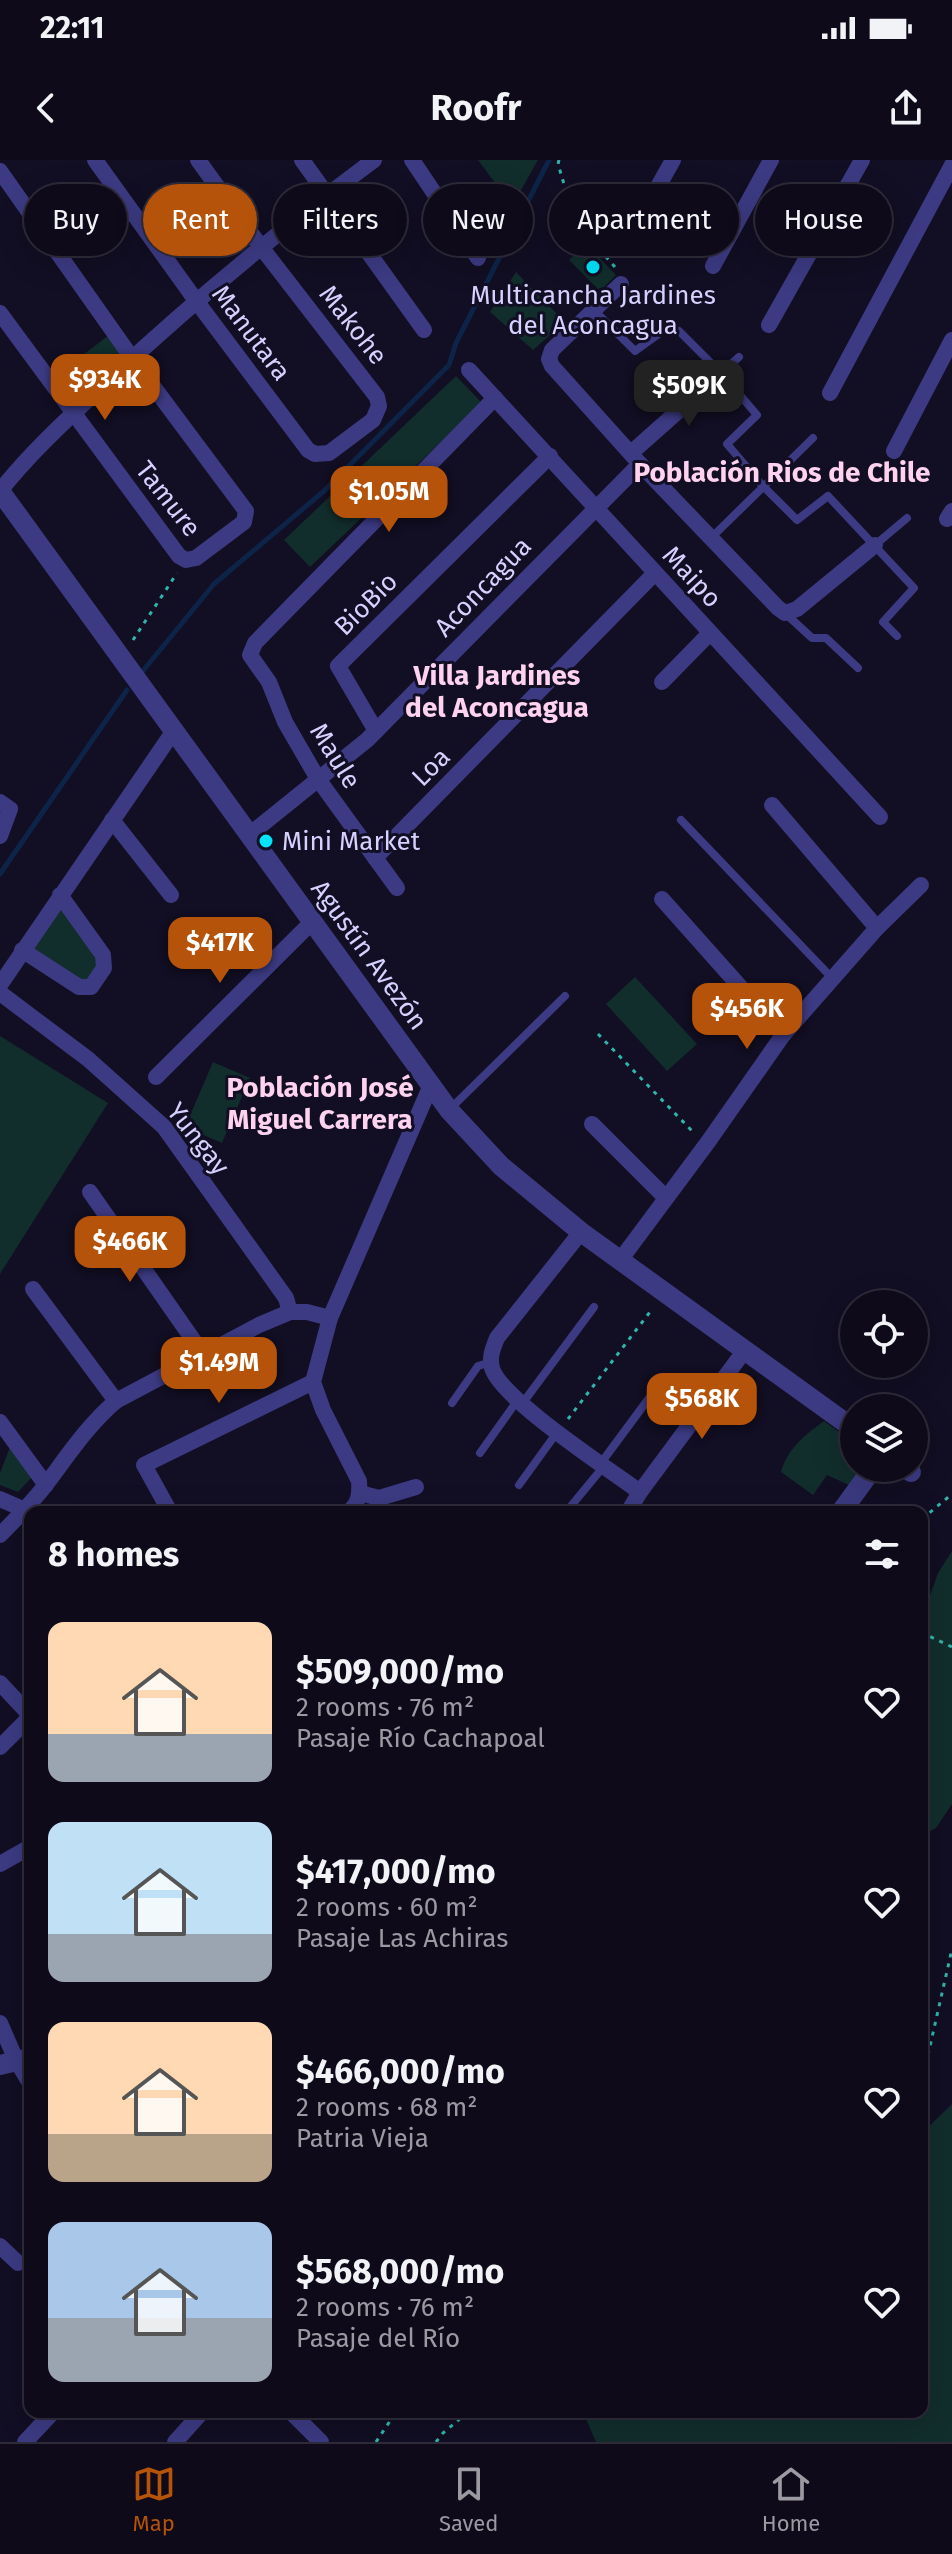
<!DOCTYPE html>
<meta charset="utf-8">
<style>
:root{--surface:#0e0a1a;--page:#1c1827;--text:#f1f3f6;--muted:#9b9aa2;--line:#2e2b39;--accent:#b45309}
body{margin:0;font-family:"Fira Sans",sans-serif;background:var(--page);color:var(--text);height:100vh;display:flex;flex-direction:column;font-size:30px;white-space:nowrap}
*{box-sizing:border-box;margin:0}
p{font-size:26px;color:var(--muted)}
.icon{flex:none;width:44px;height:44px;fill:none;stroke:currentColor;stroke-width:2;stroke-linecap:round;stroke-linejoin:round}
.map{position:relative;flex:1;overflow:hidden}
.details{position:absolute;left:24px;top:1346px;width:904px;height:912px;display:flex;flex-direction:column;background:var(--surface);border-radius:16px;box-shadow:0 8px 32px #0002,0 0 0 2px var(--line)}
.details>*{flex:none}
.banner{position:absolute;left:24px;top:24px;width:904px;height:72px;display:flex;gap:16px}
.tools{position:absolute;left:840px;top:1130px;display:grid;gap:16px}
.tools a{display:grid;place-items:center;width:88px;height:88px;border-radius:50%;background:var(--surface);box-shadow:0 8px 32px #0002,0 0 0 2px var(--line);font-size:40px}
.price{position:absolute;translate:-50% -68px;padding:0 18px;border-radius:16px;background:var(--accent);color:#fff;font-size:26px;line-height:52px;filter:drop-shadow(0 2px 4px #0008)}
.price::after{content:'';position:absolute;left:50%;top:48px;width:24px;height:18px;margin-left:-12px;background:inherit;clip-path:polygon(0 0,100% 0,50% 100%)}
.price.on{background:#222;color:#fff}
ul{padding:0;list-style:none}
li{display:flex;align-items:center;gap:24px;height:200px;padding:0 24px}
li span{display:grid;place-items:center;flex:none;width:224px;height:160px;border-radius:16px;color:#555}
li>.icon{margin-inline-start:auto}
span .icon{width:96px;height:96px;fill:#fffc;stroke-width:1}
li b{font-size:34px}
h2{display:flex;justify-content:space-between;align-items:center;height:96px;padding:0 24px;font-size:34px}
.tag{padding:0 28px;border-radius:36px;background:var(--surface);box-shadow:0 8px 32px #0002,0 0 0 2px var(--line);font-size:28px;line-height:72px}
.tag.on{background:var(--accent);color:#fff}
.status{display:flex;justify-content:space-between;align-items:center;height:56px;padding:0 40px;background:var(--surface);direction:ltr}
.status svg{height:22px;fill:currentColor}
header{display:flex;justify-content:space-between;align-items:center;height:104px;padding:0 24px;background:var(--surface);font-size:36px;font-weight:700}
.menu{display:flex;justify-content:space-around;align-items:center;height:112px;border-top:2px solid var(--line);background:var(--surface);font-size:22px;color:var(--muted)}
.menu a{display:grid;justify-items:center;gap:4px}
.menu .on{color:var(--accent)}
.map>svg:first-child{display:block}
</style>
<div class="status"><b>22:11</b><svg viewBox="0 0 49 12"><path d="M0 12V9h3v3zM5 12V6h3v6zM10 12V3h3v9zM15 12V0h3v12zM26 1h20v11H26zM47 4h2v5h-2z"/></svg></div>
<header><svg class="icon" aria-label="back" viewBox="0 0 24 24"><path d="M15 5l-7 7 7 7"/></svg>Roofr<svg class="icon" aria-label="share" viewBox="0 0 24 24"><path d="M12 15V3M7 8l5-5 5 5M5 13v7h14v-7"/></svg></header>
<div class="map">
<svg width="952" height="2282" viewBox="0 0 952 2282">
<rect width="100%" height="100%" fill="#120e23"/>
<g fill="#112d2c">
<path d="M478,0H538L512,46Z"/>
<path d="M586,84L616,115L600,131L569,100Z"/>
<path d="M516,112L565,162L533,190L490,152Z"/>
<path d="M109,175L124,195L75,239L58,214Z"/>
<path d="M456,216L482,243L310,407L284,380Z"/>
<path d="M61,747L101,802L86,823L32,791Z"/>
<path d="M635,817L697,884L667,911L606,844Z"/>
<path d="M0,876L108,943L0,1114Z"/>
<path d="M213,902L250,918L222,983L185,967Z"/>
<path d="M824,1261L854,1283V1308H863L851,1326L827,1315L813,1335L781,1312C787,1289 806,1274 824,1261Z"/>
<path d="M10,1287L33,1316L18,1332L0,1325V1313Z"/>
<path d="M952,1391V1644L936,1668L922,1675V1458L938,1413Z"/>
<path d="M952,1944V2282H596L583,2252H922V1973Z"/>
</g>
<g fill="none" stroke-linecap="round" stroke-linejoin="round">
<g stroke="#0d2448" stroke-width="5">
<path d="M142,512L214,424L324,331L449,205L456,183L549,0"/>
<path d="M0,714L127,530"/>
</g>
<g stroke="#30b4ab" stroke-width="3" stroke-dasharray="4 6" stroke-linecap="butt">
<path d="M559,0L558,4L573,54L591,80L615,107"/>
<path d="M133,480L177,413"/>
<path d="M598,874L694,973"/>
<path d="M568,1259L653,1148"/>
<path d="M922,1359L952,1334"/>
<path d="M922,1481L929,1476L952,1487"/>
<path d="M922,1903L928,1895L952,1789"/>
<path d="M376,2282L396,2252"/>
<path d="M436,2282L443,2273L468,2252"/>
</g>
<g stroke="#3c3a82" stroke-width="8">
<path d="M594,150L635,191L667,168L679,171L721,213L757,255L727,284L762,325L797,360L828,336L914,428L883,462L897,476"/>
<path d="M721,213L739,197"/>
<path d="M711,378L813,278"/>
<path d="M875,385L907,358"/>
<path d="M786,454L812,478H826L858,508"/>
<path d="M681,660L832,818"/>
<path d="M449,950L565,836"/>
<path d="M452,1243L478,1206L491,1202"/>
<path d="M522,1244L594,1147"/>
<path d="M480,1293L517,1241"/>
<path d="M601,1303L661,1222"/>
<path d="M519,1325L558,1271"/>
<path d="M571,1346L604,1306"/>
</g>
<g stroke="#3c3a82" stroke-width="16">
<path d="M95,0L197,142L308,290L315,294L329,293L373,260L379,246L377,237L261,87L198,0"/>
<path d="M302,0L424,170"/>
<path d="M412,0L478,98"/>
<path d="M0,11L132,198L246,351L244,362L196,398L186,400L179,396L0,153"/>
<path d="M646,48L673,0"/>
<path d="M713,106L771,0"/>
<path d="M621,124L552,190L549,199L552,206L640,304L778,448L785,453L797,449L875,385"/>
<path d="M769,165L862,0"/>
<path d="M469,210L880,657"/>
<path d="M830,233L952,5"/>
<path d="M894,291L952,180"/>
<path d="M631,293L721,213"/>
<path d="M0,331C33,289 73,254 111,218C195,140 283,67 374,0"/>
<path d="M947,359L952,351"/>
<path d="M662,522L710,473"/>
<path d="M376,571L338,506L550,296"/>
<path d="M0,642L10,649L0,676"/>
<path d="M772,645L877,768"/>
<path d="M112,660L171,735"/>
<path d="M249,675L367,580L640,304"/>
<path d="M375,698L655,413"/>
<path d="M397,728L318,619L285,562L269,522L250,495L255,483L495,238"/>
<path d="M662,739L783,875"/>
<path d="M22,790L79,827H91L104,808L103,795L60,735"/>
<path d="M0,825L173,572"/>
<path d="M0,833L88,899L164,967L286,1138L290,1152"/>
<path d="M156,917L313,761"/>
<path d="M592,964L666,1038"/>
<path d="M90,1032L203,1194"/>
<path d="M581,1072L497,1178C493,1188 489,1197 492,1208C501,1239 609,1309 640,1332"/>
<path d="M621,1099L708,982L783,875L877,768L921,725"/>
<path d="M33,1129L116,1241"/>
<path d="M0,1262L46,1325"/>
<path d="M360,1333L379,1338L416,1327"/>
<path d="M0,1339L25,1350"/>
<path d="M170,1352L144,1305L313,1222"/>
<path d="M348,1352C359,1344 360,1334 359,1321L323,1250L313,1222L330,1158L431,925"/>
<path d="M628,1352L640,1332L745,1190"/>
<path d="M0,1375C16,1359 33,1342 47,1323C69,1294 88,1265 116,1241L259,1165L290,1152H307L330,1158"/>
<path d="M0,1523L30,1555"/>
<path d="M0,1587L30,1557"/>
<path d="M0,1704L30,1687"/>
<path d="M0,1863L16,1900L30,1923"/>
<path d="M0,2086L18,2103"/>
<path d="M291,2252L321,2282"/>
<path d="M25,2282L53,2252"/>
<path d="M175,2282L202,2252"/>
</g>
<g stroke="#3c3a82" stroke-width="20">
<path d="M0,331L449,950L501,1006L581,1072L854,1269"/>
<path d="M906,1308L911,1312"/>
<path d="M841,1352L873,1308"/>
<path d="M0,1905L30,1898"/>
</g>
</g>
<g fill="#02e3f9" stroke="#120e23" stroke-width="3">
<circle cx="593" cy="107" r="8"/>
<circle cx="266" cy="681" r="8"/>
</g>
<g text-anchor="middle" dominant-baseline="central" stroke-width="6" stroke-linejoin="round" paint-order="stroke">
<g font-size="26" fill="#d6d1ff" stroke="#120e23">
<text x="593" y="135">Multicancha Jardines<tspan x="593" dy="30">del Aconcagua</tspan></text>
<text x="282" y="681" text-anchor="start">Mini Market</text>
</g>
<g font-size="26" fill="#d6d1ff" stroke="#120e23">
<text transform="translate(353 165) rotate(52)">Makohe</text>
<text transform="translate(251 173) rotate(53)">Manutara</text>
<text transform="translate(168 339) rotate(52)">Tamure</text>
<text transform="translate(692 417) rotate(47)">Maipo</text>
<text transform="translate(483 427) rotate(-46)">Aconcagua</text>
<text transform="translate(366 444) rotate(-45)">BioBio</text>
<text transform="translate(335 596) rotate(58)">Maule</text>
<text transform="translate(431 607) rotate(-45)">Loa</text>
<text transform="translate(369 795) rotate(54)">Agustín Avezón</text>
<text transform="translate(198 979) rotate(52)">Yungay</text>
</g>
<g font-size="28" font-weight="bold" fill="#ffd3ef" stroke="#120e23">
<text x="782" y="312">Población Rios de Chile</text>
<text x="497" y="515">Villa Jardines<tspan x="497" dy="32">del Aconcagua</tspan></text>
<text x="320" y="927">Población José<tspan x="320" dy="32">Miguel Carrera</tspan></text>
</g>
</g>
</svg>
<div class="tools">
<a><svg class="icon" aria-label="locate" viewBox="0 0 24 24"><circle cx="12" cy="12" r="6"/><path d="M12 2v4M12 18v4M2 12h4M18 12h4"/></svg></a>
<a><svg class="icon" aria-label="layers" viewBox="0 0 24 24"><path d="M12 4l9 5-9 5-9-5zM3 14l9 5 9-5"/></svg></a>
</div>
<b class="price" style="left:105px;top:262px">$934K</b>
<b class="price on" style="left:689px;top:268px">$509K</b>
<b class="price" style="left:389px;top:374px">$1.05M</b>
<b class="price" style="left:220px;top:825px">$417K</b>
<b class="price" style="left:747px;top:891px">$456K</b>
<b class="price" style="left:130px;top:1124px">$466K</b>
<b class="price" style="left:219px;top:1245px">$1.49M</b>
<b class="price" style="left:702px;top:1281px">$568K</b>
<div class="banner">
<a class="tag">Buy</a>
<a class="tag on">Rent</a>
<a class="tag">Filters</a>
<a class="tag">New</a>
<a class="tag">Apartment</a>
<a class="tag">House</a>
</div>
<section class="details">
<h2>8 homes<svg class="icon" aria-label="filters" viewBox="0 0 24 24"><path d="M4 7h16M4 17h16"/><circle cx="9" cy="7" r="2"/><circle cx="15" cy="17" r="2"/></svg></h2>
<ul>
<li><span style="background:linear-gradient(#ffd9b3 70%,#9aa5b1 0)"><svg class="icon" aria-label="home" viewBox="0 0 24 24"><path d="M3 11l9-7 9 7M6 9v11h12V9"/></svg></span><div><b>$509,000/mo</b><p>2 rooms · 76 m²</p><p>Pasaje Río Cachapoal</p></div><svg class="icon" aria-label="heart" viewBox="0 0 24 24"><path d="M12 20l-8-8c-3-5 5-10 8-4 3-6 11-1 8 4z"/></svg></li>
<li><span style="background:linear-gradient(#bfe0f5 70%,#9aa5b1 0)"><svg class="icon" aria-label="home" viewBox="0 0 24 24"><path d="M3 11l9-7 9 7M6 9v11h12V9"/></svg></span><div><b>$417,000/mo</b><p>2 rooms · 60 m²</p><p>Pasaje Las Achiras</p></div><svg class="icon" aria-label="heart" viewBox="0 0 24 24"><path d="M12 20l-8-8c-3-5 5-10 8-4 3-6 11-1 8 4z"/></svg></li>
<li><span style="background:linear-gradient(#ffd9b3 70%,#b9a48a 0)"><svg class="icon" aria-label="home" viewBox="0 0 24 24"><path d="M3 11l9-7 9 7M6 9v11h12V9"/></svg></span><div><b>$466,000/mo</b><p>2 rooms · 68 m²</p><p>Patria Vieja</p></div><svg class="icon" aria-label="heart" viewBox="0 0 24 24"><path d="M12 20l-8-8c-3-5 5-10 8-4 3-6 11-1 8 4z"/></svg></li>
<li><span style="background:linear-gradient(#a9c7e8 60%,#9aa5b1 0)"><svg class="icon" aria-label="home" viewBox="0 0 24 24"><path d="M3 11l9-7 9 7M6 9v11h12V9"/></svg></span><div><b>$568,000/mo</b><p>2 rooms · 76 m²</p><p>Pasaje del Río</p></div><svg class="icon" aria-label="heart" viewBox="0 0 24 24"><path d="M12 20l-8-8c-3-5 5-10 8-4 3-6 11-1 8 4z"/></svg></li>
</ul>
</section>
</div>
<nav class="menu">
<a class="on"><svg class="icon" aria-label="map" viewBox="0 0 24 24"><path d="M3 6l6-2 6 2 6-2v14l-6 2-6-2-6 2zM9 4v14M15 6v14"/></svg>Map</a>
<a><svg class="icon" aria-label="saved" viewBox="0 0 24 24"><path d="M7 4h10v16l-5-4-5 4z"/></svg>Saved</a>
<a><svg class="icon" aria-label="home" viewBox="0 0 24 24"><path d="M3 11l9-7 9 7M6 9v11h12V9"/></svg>Home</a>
</nav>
